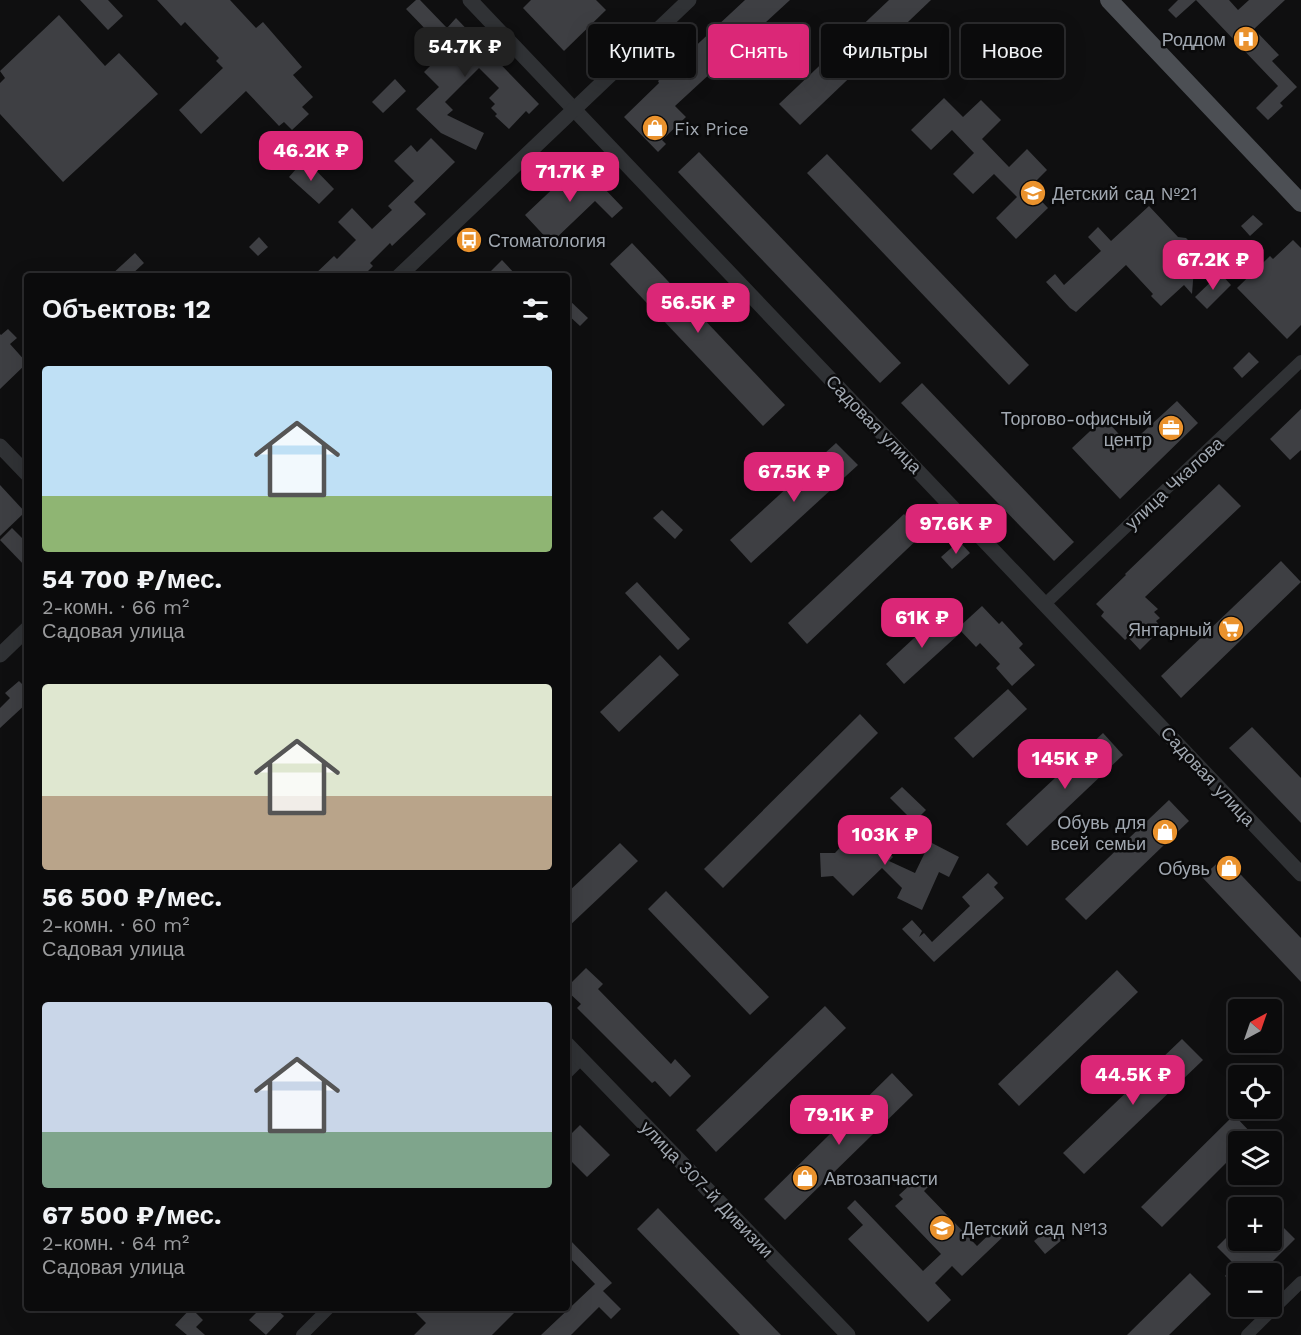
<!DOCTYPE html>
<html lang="ru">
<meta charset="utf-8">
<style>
:root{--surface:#0b0b0c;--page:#141415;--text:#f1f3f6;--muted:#9a9b9d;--line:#2b2b2d;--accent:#db2777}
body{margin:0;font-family:"Work Sans",sans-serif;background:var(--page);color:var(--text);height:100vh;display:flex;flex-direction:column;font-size:22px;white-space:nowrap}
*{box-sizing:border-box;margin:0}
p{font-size:20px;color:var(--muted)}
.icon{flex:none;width:33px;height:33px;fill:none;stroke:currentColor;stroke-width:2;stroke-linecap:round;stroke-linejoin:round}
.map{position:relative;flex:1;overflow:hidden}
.sheet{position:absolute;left:24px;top:273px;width:546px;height:1038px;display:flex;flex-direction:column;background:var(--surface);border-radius:6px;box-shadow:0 6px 24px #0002,0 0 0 2px var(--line)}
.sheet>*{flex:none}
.banner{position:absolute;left:588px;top:24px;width:570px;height:54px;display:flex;gap:12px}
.needle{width:39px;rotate:40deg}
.controls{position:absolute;left:1228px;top:999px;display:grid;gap:12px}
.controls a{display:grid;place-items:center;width:54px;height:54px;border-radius:6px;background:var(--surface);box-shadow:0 6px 24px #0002,0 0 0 2px var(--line);font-size:30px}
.price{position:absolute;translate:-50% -51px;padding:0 14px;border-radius:12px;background:var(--accent);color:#fff;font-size:20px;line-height:39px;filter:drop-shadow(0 2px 3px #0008)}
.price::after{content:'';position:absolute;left:50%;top:36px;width:18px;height:14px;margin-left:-9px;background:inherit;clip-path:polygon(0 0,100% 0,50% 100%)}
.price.on{background:#222;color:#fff}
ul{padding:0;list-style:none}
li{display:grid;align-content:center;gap:12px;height:318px;padding:0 18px}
li span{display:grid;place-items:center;height:186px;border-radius:6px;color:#555}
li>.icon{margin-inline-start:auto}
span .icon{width:108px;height:108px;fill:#fffc;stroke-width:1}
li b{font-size:26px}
h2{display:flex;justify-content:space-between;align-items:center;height:72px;padding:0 18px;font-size:26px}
.tag{padding:0 21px;border-radius:6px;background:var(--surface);box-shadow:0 6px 24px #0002,0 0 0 2px var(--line);font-size:21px;line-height:54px}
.tag.on{background:var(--accent);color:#fff}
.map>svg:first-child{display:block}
</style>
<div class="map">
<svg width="1301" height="1335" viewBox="0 0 1301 1335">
<rect width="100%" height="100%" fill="#0f0f10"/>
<g fill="#3e3f43">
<path d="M80,0H108L123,16L108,30Z"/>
<path d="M157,0H230L256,28L263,22L302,67L293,75L313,97L302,107L309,114L292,130L284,122L279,126L246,91L201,134L179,110L223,68L216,61L219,58L185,22L181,26Z"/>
<path d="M416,0H420L447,28L456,18L539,104L529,114L526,111L509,129L495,116L497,114L491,108L495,104L489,98L499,88L479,68L445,102L453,110L447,115L484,133L476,150L441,133L416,109L439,87L424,72L436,60L423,47L433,37L406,9Z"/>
<path d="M531,0H596L606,10L564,51L523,8Z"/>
<path d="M745,0H790L675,106L686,117L662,140L666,144L658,152L624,117L659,83L658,81Z"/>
<path d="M889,0H931L800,125L779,104Z"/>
<path d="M1178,0H1196L1176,18L1168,10Z"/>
<path d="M1196,0H1229L1238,10L1249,0H1285L1254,29L1279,55L1272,61L1297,87L1280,103L1283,106L1268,120L1256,108L1278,86Z"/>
<path d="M59,15L105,66L119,53L158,94L63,182L0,114V83L5,78L0,71Z"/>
<path d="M395,79L406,91L383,113L372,102Z"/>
<path d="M944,98L963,117L981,100L1001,120L982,139L1009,167L1027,149L1047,170L1029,188L1048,208L1016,239L996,218L1017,197L994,174L973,194L953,174L974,153L952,130L931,150L911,130Z"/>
<path d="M431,138L455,162L414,202L426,214L392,246L390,243L370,263L373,266L363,276H313L334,256L337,259L356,240L338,222L352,208L372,229L392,210L388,206L414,181L394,161L411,145L417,152Z"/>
<path d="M699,152L901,363L880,383L678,172Z"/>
<path d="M827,154L1029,365L1009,385L807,173Z"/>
<path d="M305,159L334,189L319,204L289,177Z"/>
<path d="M580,163L623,208L612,218L595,201L551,243L525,215Z"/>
<path d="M1149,206L1178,237L1186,238L1191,243L1192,249L1188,258L1194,268L1192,294L1184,285L1161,306L1151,296L1153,294L1126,265L1076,312L1070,308L1046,282L1055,274L1064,285L1101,251L1088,237L1098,227L1111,241Z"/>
<path d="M1253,215L1263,224L1250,236L1241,226Z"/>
<path d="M259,237L268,247L258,256L249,247Z"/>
<path d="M1293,240L1301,248V325L1287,339L1237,288L1270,256L1273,259Z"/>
<path d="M632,243L785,405L763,426L610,264Z"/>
<path d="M135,253L144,263L130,276H110Z"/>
<path d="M502,260L517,276H486Z"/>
<path d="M1220,273L1231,285L1207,309L1195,297Z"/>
<path d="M567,298L588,318L580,326L567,314Z"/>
<path d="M8,329L17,338L10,344L27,363L0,389V334L1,335Z"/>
<path d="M1249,352L1259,362L1242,378L1233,368Z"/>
<path d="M922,383L1074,542L1054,561L901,403Z"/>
<path d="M1177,401L1198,423L1120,499L1072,448L1104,418L1129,445Z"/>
<path d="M1301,409V450L1290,460L1270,439Z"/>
<path d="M836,443L858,465L751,563L730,540Z"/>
<path d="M1219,484L1241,506L1145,597L1158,609L1154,612L1160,618L1156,621L1162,628L1140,650L1128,637L1125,640L1101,616L1104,612L1096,604L1126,575L1125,574Z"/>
<path d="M0,485L25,512L0,536Z"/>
<path d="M662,510L683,530L675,539L653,518Z"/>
<path d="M904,514L923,534L807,644L788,623Z"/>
<path d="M12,528L27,543V568L0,540Z"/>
<path d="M959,541L970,553L952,569L941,557Z"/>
<path d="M1281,561L1301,582L1181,698L1161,676Z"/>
<path d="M637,582L690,639L678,650L625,593Z"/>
<path d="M982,606L999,624L1002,621L1023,644L1019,648L1035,665L1012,686L996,668L1000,664L980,643L976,647L958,628Z"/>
<path d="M940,614L958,635L904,684L886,664Z"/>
<path d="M660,655L679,675L619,732L600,712Z"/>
<path d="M19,681L27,689V703L0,728V708L10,698L5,693Z"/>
<path d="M1008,689L1027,709L973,758L954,738Z"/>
<path d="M860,714L878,733L723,888L704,869Z"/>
<path d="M1252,727L1301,778V823L1229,748Z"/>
<path d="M1103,733L1123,755L1027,846L1006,824Z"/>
<path d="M902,787L926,810L914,822L890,798Z"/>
<path d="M1169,800L1189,821L1086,920L1065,899Z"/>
<path d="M871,824V836L893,857L889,861L915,873L930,842L959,857L949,877L939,872L922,910L897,898L902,888L882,868L853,896L833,876L821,877L820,853H835L848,839V825Z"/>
<path d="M620,843L638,861L567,928V893Z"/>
<path d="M1224,857L1301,938V982L1202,877Z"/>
<path d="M988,873L998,883L994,887L1004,898L934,962L902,929L912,920L922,931L919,937L924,933L932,942L970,906L962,897Z"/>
<path d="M666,891L769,997L750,1015L648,909Z"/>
<path d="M586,968L603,984L598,989L671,1064L675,1059L691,1076L670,1097L655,1081L652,1083L577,1008L581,1004L567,991V987Z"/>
<path d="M1117,970L1138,992L1019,1106L998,1084Z"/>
<path d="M825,1006L846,1028L716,1152L696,1130Z"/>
<path d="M1182,1039L1203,1060L1084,1174L1063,1153Z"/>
<path d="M892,1073L913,1095L785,1220L764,1199Z"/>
<path d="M1234,1115L1254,1136L1248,1142H1239V1150L1162,1227L1141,1207Z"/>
<path d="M580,1125L610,1155L587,1177L567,1157V1138Z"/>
<path d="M922,1174L931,1184L924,1191L977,1246L1000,1224L1008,1232L962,1276L952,1266L935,1283L951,1300L928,1322L848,1239L863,1225L847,1208L855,1200L923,1271L941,1254L895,1206L903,1199L899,1195Z"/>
<path d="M658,1208L781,1335H740L637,1229Z"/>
<path d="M1272,1216L1295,1239L1260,1274H1239V1289L1225,1276L1235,1265L1217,1247L1239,1225V1240H1272Z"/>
<path d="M1052,1226L1063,1239L1045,1254L1034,1241Z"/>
<path d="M567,1237L612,1283L603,1291L621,1309L611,1319L599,1307L571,1335H541L595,1284L567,1255Z"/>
<path d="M1190,1273L1211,1294L1169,1335H1127Z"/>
<path d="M191,1308L203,1320L196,1327L205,1335H187L175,1325Z"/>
<path d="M261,1308H275L284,1316L266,1335L249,1320Z"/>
<path d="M411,1308H519L492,1335H414L426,1323Z"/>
</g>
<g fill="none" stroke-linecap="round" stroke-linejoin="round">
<g stroke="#303235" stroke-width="12">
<path d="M1045,604L1301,361"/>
<path d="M567,1073L581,1059"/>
<path d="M302,1335L329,1308"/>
<path d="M1247,1335L1301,1282"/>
</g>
<g stroke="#303235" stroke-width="15">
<path d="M470,0L1301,874"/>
<path d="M399,276L689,0"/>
<path d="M0,446L27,474"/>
<path d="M0,655L27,629"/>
<path d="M567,1044L848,1335"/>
</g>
<path stroke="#4c4f54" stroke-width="18" d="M1109,0L1301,203"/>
</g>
<defs>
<g id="hospital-disc" transform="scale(1.35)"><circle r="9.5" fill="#ea922d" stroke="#0a0a0b"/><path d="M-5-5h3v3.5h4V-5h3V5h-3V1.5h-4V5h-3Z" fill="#fff"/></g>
<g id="shop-disc" transform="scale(1.35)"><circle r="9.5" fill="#ea922d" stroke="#0a0a0b"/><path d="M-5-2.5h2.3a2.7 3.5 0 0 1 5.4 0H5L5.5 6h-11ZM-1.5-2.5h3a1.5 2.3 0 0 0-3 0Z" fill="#fff"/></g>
<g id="school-disc" transform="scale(1.35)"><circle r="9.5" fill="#ea922d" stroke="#0a0a0b"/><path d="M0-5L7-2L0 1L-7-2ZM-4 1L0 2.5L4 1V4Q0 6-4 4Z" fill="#fff"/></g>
<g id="bus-disc" transform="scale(1.35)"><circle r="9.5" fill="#ea922d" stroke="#0a0a0b"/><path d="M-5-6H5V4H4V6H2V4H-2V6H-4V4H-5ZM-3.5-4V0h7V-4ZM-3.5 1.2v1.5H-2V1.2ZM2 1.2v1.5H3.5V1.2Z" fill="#fff"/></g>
<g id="office-disc" transform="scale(1.35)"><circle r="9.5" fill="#ea922d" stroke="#0a0a0b"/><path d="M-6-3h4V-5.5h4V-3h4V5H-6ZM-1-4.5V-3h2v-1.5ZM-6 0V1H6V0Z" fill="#fff"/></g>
<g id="supermarket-disc" transform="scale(1.35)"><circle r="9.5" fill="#ea922d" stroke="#0a0a0b"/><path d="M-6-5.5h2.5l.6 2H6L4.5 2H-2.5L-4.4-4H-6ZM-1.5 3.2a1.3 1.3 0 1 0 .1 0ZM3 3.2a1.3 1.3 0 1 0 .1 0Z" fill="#fff"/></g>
</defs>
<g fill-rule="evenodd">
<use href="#hospital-disc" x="1246" y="39"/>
<use href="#shop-disc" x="655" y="128"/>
<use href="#school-disc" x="1033" y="193"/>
<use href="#bus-disc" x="469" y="240"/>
<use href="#office-disc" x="1171" y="428"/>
<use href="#supermarket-disc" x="1231" y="629"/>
<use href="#shop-disc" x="1165" y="832"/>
<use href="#shop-disc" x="1229" y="868"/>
<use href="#shop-disc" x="805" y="1178"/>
<use href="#school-disc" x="942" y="1228"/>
</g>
<g text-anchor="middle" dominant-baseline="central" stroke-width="5" stroke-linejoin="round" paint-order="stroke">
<g font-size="18" fill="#a1a8b1" stroke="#0a0a0b" text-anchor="end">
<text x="1226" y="39">Роддом</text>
<text x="674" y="128" text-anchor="start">Fix Price</text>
<text x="1052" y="193" text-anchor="start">Детский сад №21</text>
<text x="488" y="240" text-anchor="start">Стоматология</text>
<text x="1152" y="418">Торгово-офисный<tspan x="1152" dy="21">центр</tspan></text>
<text x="1212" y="629">Янтарный</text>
<text x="1146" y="822">Обувь для<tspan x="1146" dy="21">всей семьи</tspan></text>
<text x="1210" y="868">Обувь</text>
<text x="824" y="1178" text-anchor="start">Автозапчасти</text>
<text x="962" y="1228" text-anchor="start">Детский сад №13</text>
</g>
<g font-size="18" fill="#a1a8b1" stroke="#0a0a0b">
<text transform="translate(874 424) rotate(46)">Садовая улица</text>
<text transform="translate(1174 483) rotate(-43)">улица Чкалова</text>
<text transform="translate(1208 776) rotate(47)">Садовая улица</text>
<text transform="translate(707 1189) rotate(46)">улица 307-й Дивизии</text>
</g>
</g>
</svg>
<div class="controls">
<a><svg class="needle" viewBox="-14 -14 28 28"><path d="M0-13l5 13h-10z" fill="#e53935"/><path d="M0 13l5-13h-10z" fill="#9a9b9d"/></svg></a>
<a><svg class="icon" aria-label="locate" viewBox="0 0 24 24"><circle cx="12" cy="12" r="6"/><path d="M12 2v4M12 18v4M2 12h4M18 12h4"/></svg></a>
<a><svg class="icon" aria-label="layers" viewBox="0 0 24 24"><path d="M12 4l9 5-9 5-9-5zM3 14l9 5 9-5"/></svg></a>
<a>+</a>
<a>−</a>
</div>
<b class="price on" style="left:465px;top:78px">54.7K ₽</b>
<b class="price" style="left:311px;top:182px">46.2K ₽</b>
<b class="price" style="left:570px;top:203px">71.7K ₽</b>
<b class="price" style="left:1213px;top:291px">67.2K ₽</b>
<b class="price" style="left:698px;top:334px">56.5K ₽</b>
<b class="price" style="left:794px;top:503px">67.5K ₽</b>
<b class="price" style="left:956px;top:555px">97.6K ₽</b>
<b class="price" style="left:922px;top:649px">61K ₽</b>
<b class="price" style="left:1065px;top:790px">145K ₽</b>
<b class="price" style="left:885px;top:866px">103K ₽</b>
<b class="price" style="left:1133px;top:1106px">44.5K ₽</b>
<b class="price" style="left:839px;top:1146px">79.1K ₽</b>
<div class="banner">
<a class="tag">Купить</a>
<a class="tag on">Снять</a>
<a class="tag">Фильтры</a>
<a class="tag">Новое</a>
</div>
<section class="sheet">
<h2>Объектов: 12<svg class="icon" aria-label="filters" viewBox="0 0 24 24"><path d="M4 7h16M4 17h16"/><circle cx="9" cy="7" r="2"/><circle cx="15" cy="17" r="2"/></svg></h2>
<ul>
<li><span style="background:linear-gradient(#bfe0f5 70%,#8fb573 0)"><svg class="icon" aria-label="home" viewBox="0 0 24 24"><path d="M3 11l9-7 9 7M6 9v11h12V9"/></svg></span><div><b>54 700 ₽/мес.</b><p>2-комн. · 66 m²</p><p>Садовая улица</p></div></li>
<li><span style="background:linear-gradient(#dfe7d0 60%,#b9a48a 0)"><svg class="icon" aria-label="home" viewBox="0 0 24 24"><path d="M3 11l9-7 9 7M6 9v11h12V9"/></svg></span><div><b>56 500 ₽/мес.</b><p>2-комн. · 60 m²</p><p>Садовая улица</p></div></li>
<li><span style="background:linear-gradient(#c9d6e8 70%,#7fa58c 0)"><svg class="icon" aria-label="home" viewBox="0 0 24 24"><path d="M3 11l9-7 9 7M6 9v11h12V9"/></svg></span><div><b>67 500 ₽/мес.</b><p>2-комн. · 64 m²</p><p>Садовая улица</p></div></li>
</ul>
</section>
</div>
